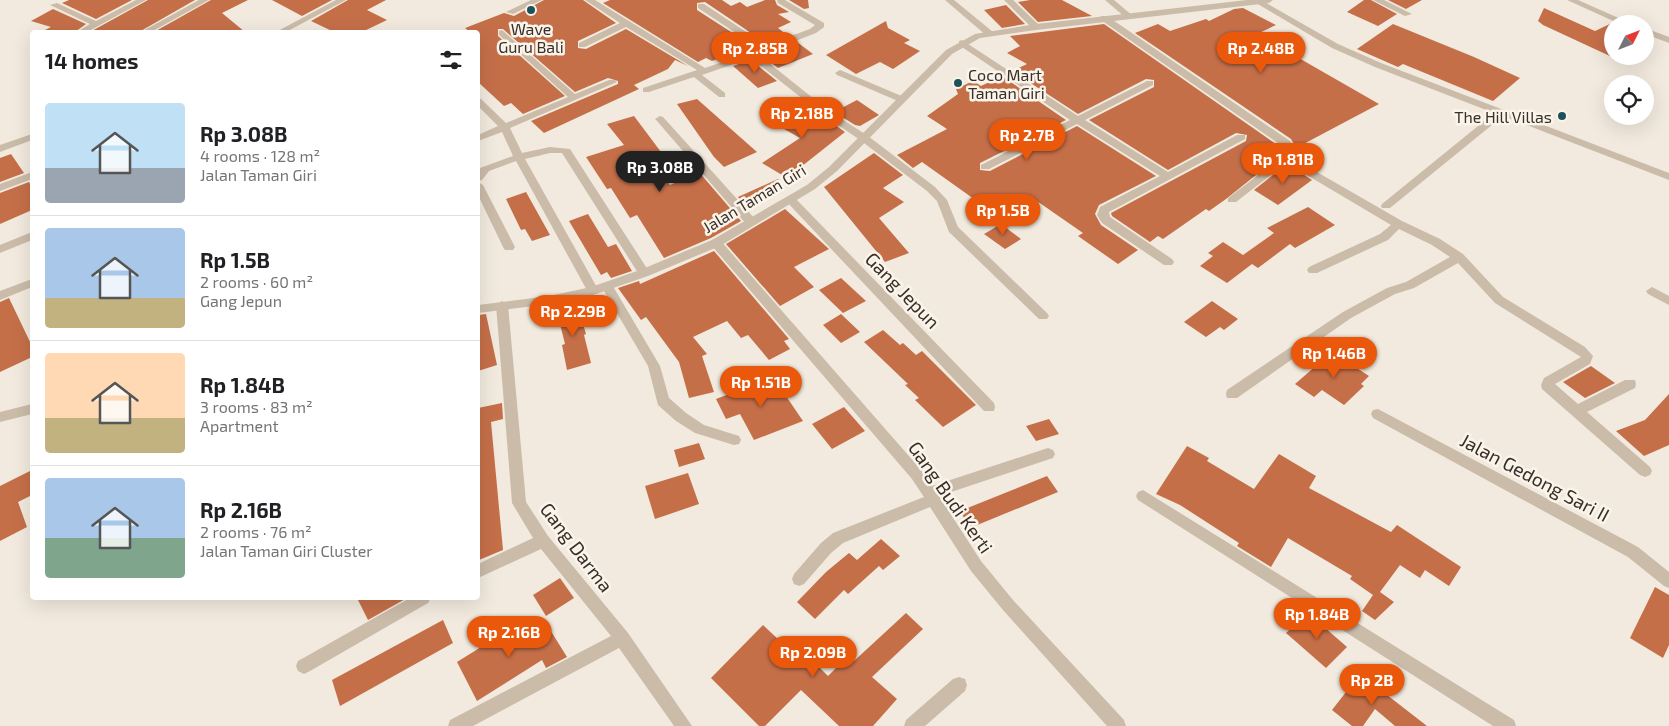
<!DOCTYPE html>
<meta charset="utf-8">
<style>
:root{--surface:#fff;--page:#f2f2f2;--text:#202124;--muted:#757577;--line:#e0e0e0;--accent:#ea580c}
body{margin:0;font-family:"Exo 2",sans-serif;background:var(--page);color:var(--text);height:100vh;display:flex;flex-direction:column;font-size:19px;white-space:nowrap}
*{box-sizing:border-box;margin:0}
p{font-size:16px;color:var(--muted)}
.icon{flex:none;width:28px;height:28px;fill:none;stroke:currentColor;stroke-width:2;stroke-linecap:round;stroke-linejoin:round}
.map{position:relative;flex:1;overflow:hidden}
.details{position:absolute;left:30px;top:30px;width:450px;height:570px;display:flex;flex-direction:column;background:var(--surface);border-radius:5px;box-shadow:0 5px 20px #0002}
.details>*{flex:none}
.needle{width:32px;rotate:48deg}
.tools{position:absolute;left:1604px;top:15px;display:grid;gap:10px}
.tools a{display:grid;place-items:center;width:50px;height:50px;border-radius:50%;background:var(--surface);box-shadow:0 5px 20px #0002;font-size:25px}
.price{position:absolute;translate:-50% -42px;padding:0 11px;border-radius:18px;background:var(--accent);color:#fff;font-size:16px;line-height:32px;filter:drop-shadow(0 1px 2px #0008)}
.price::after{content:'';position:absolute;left:50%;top:30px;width:15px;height:11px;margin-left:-8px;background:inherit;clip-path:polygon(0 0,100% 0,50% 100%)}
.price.on{background:#222;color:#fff}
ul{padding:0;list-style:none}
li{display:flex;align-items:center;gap:15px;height:125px;padding:0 15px}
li+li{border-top:1px solid var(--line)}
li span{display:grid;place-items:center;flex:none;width:140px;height:100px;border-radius:5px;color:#555}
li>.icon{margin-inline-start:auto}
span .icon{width:60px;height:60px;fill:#fffc;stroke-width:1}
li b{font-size:21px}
h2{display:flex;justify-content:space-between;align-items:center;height:60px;padding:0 15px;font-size:21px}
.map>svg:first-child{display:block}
</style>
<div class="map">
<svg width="1669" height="726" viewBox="0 0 1669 726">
<rect width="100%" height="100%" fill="#f2eade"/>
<g fill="#c56f49">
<path d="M69,0H132L96,19L62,3Z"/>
<path d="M148,0H195L139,32H90Z"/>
<path d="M211,0H248L222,13L245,32H154Z"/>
<path d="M272,0H332L302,16Z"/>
<path d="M348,0H386L367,10L387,20L362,32H334L311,21Z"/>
<path d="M544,0H583L616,23L578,41V48L586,49L626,29L688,66L675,60L668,69L634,85L639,89L544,133L531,121L618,84V81L608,78L575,92L503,29H498V36L565,96L523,114L511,103L504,106L478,82V32H470L465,28L504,13L514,16Z"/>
<path d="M610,0H722L731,6L740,2L747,7L765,0H775L777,5L789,12L778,14L791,22L778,28L787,35L766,43L705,2L697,3V10L756,48L724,59L722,57L712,61L706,58L698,62L603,3Z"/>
<path d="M789,0H808L809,8L804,9Z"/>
<path d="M1030,0H1062L1092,16L1038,22L1018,2Z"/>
<path d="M1364,0H1371L1397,14L1378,26L1347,12Z"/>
<path d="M1388,0H1422L1406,9Z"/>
<path d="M1006,5L1025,24L1002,28L984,10Z"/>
<path d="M1243,8L1276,25L1257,34L1379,104L1296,148L1291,139L1135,33L1158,24L1170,31L1206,19L1209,21L1234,9Z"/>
<path d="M1544,8L1595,31L1612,23V57L1543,25L1538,21Z"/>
<path d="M53,9L86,24L75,32H41L51,27L31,21Z"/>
<path d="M886,21L888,28L910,40L904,43L920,51L893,69L880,62L856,74L826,55Z"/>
<path d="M1104,24L1283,149L1285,152L1226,199L1209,211L1206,209L1163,239L1158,236L1150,242L1112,216L1111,213L1246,141L1247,135L1236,133L1168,170L1089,120L1154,87V80L1146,79L1078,114L1012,71L1027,64L1007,53L1020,46L1010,36Z"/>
<path d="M1393,24L1474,57L1520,78L1493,101L1403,64L1398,67L1357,49Z"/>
<path d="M797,42L813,54L778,68L763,56Z"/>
<path d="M751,60L777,81L758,88L733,66Z"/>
<path d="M1002,76L1066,120L980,163V170L990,171L1077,126L1156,176L1099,205L1095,214L1101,225L1138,250L1118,264L1078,236L1083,233L1034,199L996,223L982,212L988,209L922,162L913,168L897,155L947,129L927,116L958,94L956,89L973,81L981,86Z"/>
<path d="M697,99L757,152L724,167L714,157L677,104Z"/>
<path d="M857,100L879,115L860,126L855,125L834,112Z"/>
<path d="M793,106L801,113L810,107L845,132L787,178L762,163L800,138L768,120Z"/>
<path d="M634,116L661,152L650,156L670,185L699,172L741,221L711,238L664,258L637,215L630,218L611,188L607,189L586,157L624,145L607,124Z"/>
<path d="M874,153L903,175L883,188L904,202L879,218L909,253L885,262L824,187Z"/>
<path d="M11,154L24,173L0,182V158Z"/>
<path d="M1287,164L1312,180L1278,205L1254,190Z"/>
<path d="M778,179L781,183L749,210L738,197Z"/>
<path d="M29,182L32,187V210L0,224V193Z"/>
<path d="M526,192L550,235L532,241L525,229L521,230L506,199Z"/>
<path d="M1308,207L1335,225L1295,248L1290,244L1258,268L1252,264L1227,283L1200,266L1213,256L1208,253L1223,242L1243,255L1274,233L1267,228Z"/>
<path d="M785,209L829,249L794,267L814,287L780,306L726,244Z"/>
<path d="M588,214L608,247L616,244L632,271L611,278L607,272L601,275L569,221Z"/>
<path d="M1001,224L1021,239L1005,249L984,234Z"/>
<path d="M714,251L789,339L784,341L790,349L769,360L748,335L741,338L727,321L693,337L707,354L702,356L714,392L689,398L679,362L646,317L641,320L618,288L639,281L640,284Z"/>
<path d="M841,278L866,301L843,313L819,290Z"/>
<path d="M9,298L32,346V357L0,372V302Z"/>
<path d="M1212,301L1238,319L1224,330L1220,327L1206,337L1184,322Z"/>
<path d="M577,303L586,334L584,335L591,363L567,370L562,345L565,344L556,308Z"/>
<path d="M486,314L497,365L478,371V315Z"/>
<path d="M841,314L860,332L841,343L823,325Z"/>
<path d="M883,330L900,345L903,343L916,355L922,351L976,405L943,427L915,400L919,398L905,385L908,384L864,342Z"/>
<path d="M1332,352L1369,376L1361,384L1364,386L1344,405L1322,390L1314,397L1295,384Z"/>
<path d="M1591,366L1615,383L1585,398L1563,382Z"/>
<path d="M773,377L803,421L754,440L740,414L726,419L716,399Z"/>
<path d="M1669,394V445L1644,456L1616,431L1645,420Z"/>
<path d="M502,403L503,419L491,422L503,550L479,560L478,408Z"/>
<path d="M844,407L865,431L832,449L812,424Z"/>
<path d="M1049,419L1059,434L1036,441L1026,426Z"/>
<path d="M699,443L705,459L679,467L674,450Z"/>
<path d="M1187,446L1209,458L1207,461L1254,489L1279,454L1316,476L1309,488L1391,532L1397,525L1461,567L1449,586L1425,570L1420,578L1400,565L1380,592L1394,602L1375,620L1362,611L1373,595L1350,579L1352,576L1288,538L1271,567L1237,546L1239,543L1180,505L1156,494Z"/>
<path d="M32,470V495L18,502L27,527L0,541V486Z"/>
<path d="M688,473L699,504L655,519L645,486Z"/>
<path d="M1047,476L1058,492L970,528L960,511Z"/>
<path d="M881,539L900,556L883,570L879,566L848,594L844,590L815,619L797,602L826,572L849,553L857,560Z"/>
<path d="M560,578L574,598L546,616L533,595Z"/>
<path d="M1655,587L1669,595V645L1663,658L1630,638Z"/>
<path d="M357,598H407L368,620Z"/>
<path d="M906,613L923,629L872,677L897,699L873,726H839L801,690L765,726H759L711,678L763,625L797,657L803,651L828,676L848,656L854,661Z"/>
<path d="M1308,613L1347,647L1326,668L1286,633Z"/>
<path d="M443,620L453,643L340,706L332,680Z"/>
<path d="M544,620L567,657L546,668L542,660L477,701L457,662L515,626L520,636Z"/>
<path d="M1360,674L1427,726H1395L1375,709L1363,726H1352L1332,710Z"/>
</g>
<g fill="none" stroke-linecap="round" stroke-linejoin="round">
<g fill="#cbbba9" fill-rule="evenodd">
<path d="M136,0H146L87,32H77L90,24L50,5L57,3L96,21Z"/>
<path d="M199,0H209L151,32H141Z"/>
<path d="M336,0H346L286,32H276Z"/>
<path d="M531,0H542L513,14L506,12Z"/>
<path d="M585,0H595L705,68L760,49L698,8V4H704L766,45L810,29L815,25L778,3L777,0H785L824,23V27L816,33L759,55L828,110L868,136L935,187L947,200L958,227L1047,313L1049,316L1047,319H1039L949,232L937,201L927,191L860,140L822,114L751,58L702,75L725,93V97H719L694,77L649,92H643V88L697,70L626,27L585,47H579V43L620,23Z"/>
<path d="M945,0H954L993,32V36H987Z"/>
<path d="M1004,0H1013L1039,25V29H1033Z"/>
<path d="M1105,0H1114L1133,16L1126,18Z"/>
<path d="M1251,0H1261L1338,44L1381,63L1669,173V180L1503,116L1390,208H1382L1381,206L1382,204L1494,113L1375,67L1332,48Z"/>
<path d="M1373,0H1384L1412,14L1405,16Z"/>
<path d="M1101,16H1107L1290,141L1303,164L1402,221L1440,239L1463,254L1503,297L1585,347L1593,356L1590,364L1555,384L1578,404L1625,380H1635L1636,384L1635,388L1587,412L1650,467L1652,471L1650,475L1645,477L1640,475L1542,389L1541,385L1544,378L1581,357L1495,303L1458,263L1414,288L1395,294L1351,318L1237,398H1227L1226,394L1227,390L1343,312L1387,288L1406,282L1450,257L1432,245L1399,229L1388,240L1317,273H1309L1307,270L1309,267L1380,234L1391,225L1295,168L1290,160L1236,202H1228V198L1287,153L1285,148L1101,20Z"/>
<path d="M502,30L575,94L609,80H615L617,82L510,128L522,153L550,147L570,149L648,270L650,273L648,276H640L562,153H550L525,159L599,291L597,294H589L516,161L489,171L482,180L478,181V170L480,168L513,156L502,132L478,141V135L498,126L478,106V98L481,99L506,123L568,97L499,35V31Z"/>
<path d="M962,40L1078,116L1147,81H1153V85L1085,120L1168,172L1237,135H1245V139L1109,212L1110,217L1172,259L1174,262L1172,265H1164L1102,223L1097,215L1100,207L1160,176L1077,124L989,169H981V165L1070,120L959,45V41Z"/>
<path d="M840,70L904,97L906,99L901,102L898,101L837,75L835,73Z"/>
<path d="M660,116L663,117L755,219L756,222L755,225H747L657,121L655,119Z"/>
<path d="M32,134V140L0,152V145Z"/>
<path d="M32,172V179L0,191V184Z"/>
<path d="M478,182L483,185L515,247L513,250H505L503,247L478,195Z"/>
<path d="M790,196L794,197L994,403L995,407L994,411H984L786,201L785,199Z"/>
<path d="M32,232V240L0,253V245Z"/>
<path d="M716,239L720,240L922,471L932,486L1048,448L1053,450L1055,454L1053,458L939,496L981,561L1013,600L1124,720L1126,726H1107L1003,610L971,571L930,507L843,543L831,553L804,584L799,586L794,584L792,579L794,574L821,543L833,533L924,497L912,479L712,246L710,243L712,240Z"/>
<path d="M32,279V287L0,300V291Z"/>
<path d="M607,282L611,283L660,366L669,398L686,413L704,425L739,436L741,440L739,444L734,445L695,433L676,421L658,405L648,366L601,286Z"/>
<path d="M1652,287L1669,296V305L1648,294L1646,291Z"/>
<path d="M502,301L508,305L526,502L548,536L628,633L692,726H674L619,648L473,726H448L450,720L611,636L541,549L478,578V564L533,538L512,503L496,305Z"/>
<path d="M1378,409L1638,547L1669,572V588L1664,586L1628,557L1373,418L1371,414L1373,410Z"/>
<path d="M1143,490L1514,720L1516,726H1493L1138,500L1136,496L1138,492Z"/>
<path d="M410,598H431L428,603L310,671L304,674L298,671L296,666L298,661Z"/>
<path d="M959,677L965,679L967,685L965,691L925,726H904L906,720L953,679Z"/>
</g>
<g fill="#cbbba9" fill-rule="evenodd">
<path d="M1247,0H1273L1269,3L1036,30L980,38L952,54L837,171L815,189L720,246L648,276L593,295L549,304L478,313V305L549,296L591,287L640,270L712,240L807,185L829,167L946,50L975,34L1036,24Z"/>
<path d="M1567,0H1578L1632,24H1620Z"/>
<path d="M1645,28L1669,37V43L1645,34Z"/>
<path d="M32,404V414L0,422V412Z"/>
</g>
</g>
<g fill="#1e525a" stroke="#faf4ea" stroke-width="2">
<circle cx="531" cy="10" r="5"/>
<circle cx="958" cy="83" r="5"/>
<circle cx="1562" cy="116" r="5"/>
</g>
<g text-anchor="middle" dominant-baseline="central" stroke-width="5" stroke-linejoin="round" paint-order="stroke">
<g font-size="16" fill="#382f29" stroke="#faf4ea">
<text x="531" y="28">Wave<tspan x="531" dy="18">Guru Bali</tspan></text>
<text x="968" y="74" text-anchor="start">Coco Mart<tspan x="968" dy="18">Taman Giri</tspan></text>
<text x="1552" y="116" text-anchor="end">The Hill Villas</text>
</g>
<g font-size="16" fill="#382f29" stroke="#faf4ea">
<text transform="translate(754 198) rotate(-31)">Jalan Taman Giri</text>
</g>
<g font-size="19" fill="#382f29" stroke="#faf4ea">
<text transform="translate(903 290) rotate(46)">Gang Jepun</text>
<text transform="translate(1535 477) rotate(28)">Jalan Gedong Sari II</text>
<text transform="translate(951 497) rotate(55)">Gang Budi Kerti</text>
<text transform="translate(577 547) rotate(53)">Gang Darma</text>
</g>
</g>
</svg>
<div class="tools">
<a><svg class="needle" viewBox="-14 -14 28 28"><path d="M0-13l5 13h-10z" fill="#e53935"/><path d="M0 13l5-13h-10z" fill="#757577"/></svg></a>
<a><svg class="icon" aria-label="locate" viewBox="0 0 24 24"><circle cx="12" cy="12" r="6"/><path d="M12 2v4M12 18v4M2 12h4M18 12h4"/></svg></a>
</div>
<b class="price" style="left:755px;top:74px">Rp 2.85B</b>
<b class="price" style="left:1261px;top:74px">Rp 2.48B</b>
<b class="price" style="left:802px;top:139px">Rp 2.18B</b>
<b class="price" style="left:1027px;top:161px">Rp 2.7B</b>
<b class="price" style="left:1283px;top:185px">Rp 1.81B</b>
<b class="price on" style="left:660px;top:193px">Rp 3.08B</b>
<b class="price" style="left:1003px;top:236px">Rp 1.5B</b>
<b class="price" style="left:573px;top:337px">Rp 2.29B</b>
<b class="price" style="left:1334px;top:379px">Rp 1.46B</b>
<b class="price" style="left:761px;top:408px">Rp 1.51B</b>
<b class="price" style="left:1317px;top:640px">Rp 1.84B</b>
<b class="price" style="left:509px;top:658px">Rp 2.16B</b>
<b class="price" style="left:813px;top:678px">Rp 2.09B</b>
<b class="price" style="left:1372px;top:706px">Rp 2B</b>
<section class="details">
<h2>14 homes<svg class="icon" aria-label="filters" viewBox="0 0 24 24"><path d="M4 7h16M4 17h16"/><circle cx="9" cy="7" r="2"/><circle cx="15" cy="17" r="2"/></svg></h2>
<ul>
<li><span style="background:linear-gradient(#bfe0f5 65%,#9aa5b1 0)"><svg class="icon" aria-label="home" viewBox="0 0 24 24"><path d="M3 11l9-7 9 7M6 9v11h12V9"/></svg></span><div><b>Rp 3.08B</b><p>4 rooms · 128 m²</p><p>Jalan Taman Giri</p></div></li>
<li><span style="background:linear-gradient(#a9c7e8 70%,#c2b280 0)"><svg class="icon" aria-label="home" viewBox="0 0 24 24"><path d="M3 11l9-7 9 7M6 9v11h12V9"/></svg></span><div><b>Rp 1.5B</b><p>2 rooms · 60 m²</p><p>Gang Jepun</p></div></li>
<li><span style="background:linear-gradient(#ffd9b3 65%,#c2b280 0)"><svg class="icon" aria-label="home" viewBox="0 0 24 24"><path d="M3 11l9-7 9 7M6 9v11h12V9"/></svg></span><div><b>Rp 1.84B</b><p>3 rooms · 83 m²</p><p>Apartment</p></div></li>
<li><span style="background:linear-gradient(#a9c7e8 60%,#7fa58c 0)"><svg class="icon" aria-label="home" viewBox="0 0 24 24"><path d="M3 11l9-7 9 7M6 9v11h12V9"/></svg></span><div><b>Rp 2.16B</b><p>2 rooms · 76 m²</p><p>Jalan Taman Giri Cluster</p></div></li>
</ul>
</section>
</div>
